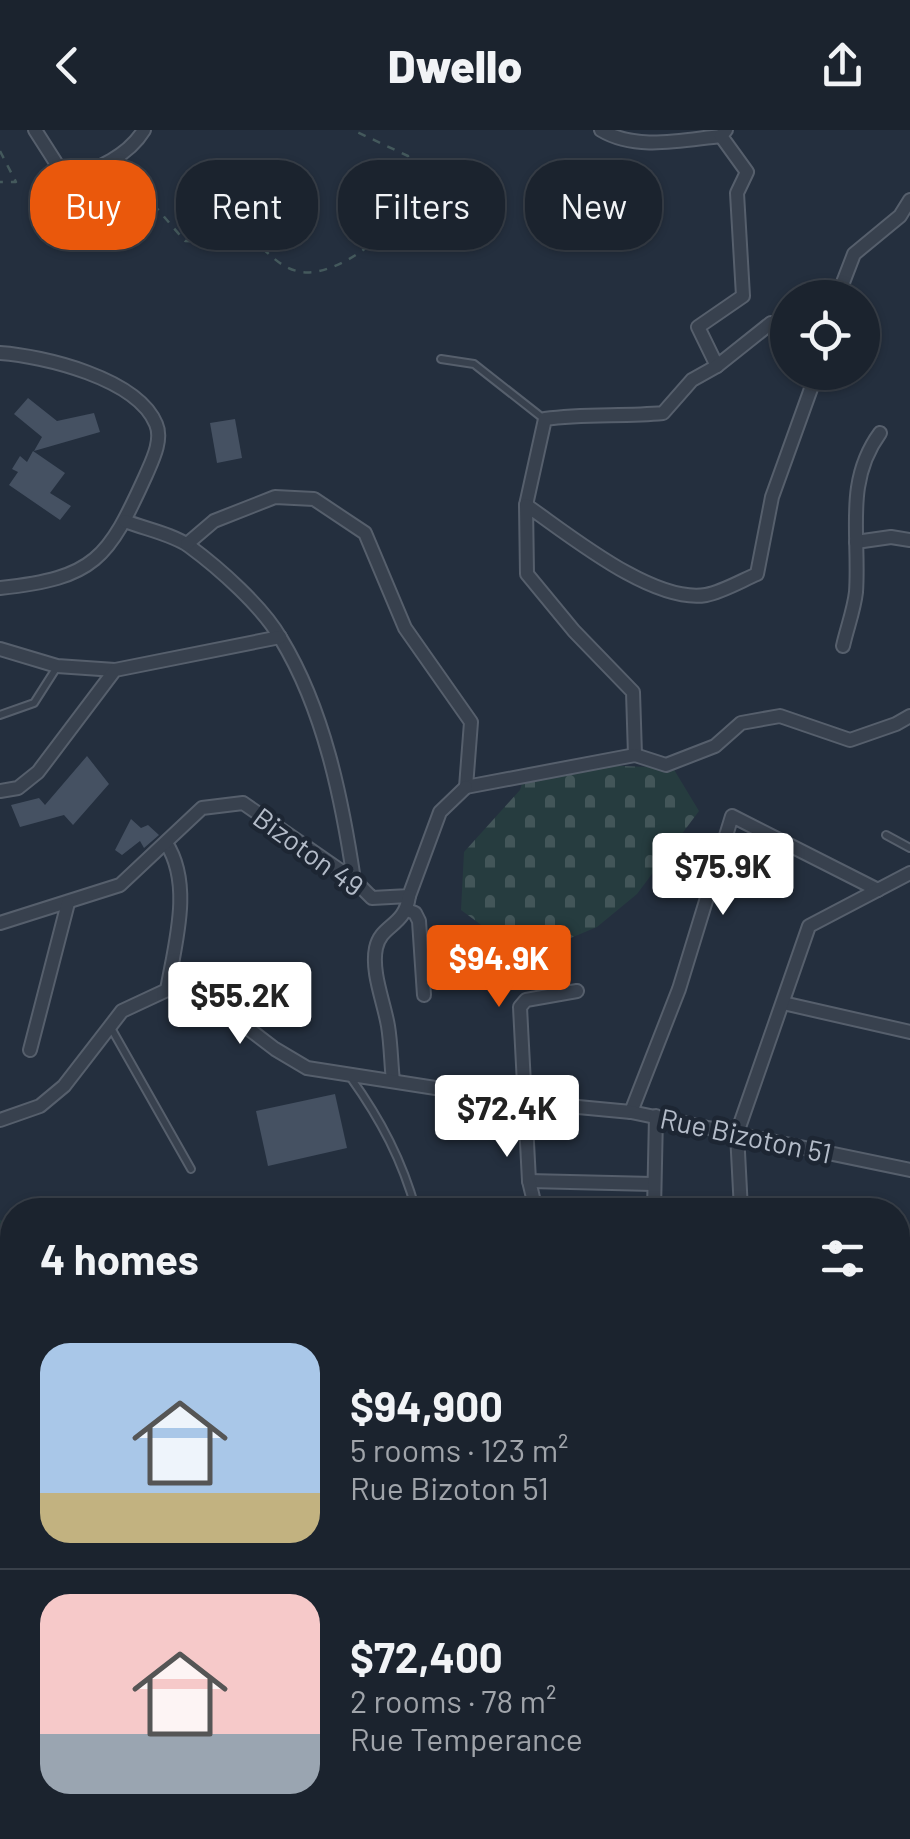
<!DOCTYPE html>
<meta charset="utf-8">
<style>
:root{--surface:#1b232e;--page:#282f3a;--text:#f1f3f6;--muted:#a0a4aa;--line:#39404a;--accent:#ea580c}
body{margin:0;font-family:Barlow,sans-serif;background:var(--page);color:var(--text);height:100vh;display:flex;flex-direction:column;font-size:38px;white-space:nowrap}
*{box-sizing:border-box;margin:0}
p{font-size:32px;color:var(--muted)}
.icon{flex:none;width:55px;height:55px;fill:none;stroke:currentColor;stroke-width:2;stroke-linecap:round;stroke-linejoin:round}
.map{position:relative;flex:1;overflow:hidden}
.drawer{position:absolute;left:0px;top:1068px;width:910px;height:642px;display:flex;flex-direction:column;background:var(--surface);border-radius:40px 40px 0 0;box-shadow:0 2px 8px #0004,0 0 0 2px var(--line)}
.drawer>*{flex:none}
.top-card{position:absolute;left:30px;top:30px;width:850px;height:90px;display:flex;gap:20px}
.fabs{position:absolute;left:770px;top:150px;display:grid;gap:20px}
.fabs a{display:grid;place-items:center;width:110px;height:110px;border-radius:50%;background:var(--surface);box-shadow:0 2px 8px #0004,0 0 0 2px var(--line);font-size:50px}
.price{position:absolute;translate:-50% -85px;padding:0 22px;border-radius:10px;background:#fff;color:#222;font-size:32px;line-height:65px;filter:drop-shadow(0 2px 5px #0008)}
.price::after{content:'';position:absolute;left:50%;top:60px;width:30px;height:22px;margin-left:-15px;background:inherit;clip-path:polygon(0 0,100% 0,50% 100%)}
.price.selected{background:var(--accent);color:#fff}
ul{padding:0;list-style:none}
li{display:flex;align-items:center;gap:30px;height:250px;padding:0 40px}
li+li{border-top:2px solid var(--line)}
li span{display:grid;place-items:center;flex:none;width:280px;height:200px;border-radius:30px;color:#555}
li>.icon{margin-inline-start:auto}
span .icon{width:120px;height:120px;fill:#fffc;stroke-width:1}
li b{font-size:42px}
h2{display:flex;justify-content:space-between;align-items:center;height:120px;padding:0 40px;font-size:42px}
.tag{padding:0 35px;border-radius:40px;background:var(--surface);box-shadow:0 2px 8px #0004,0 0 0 2px var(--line);font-size:35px;line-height:90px}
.tag.selected{background:var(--accent);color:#fff}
header{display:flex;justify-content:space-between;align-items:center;height:130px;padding:0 40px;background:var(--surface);font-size:45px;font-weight:800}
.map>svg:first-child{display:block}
</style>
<header><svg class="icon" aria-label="back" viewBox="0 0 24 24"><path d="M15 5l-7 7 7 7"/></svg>Dwello<svg class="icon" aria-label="share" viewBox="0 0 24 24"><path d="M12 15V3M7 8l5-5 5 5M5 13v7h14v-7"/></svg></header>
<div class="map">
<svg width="910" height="1709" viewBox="0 0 910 1709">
<defs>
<pattern id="forest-crowns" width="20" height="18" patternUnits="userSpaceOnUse" patternTransform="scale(2.5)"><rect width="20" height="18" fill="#263c3f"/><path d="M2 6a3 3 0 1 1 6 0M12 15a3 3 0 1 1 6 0" fill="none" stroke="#435659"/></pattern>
<pattern id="cemetery-stones" width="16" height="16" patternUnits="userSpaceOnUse" patternTransform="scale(2.5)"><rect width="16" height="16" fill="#263c3f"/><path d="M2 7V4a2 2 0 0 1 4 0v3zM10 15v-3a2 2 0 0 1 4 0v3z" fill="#435659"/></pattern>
</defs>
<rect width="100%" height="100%" fill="#242f3e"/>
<path fill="url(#forest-crowns)" d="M0,1090L12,1093V1415L0,1411Z"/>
<path fill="url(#cemetery-stones)" d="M570,634L673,638L699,681L637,764L597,797L542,820L511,817L461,780L464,722L520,660L527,637Z"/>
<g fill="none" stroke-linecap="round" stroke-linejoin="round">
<g stroke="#394c67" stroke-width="22">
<path d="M64,1080H70"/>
<path d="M898,1251H910"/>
</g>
</g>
<g fill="#455162">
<path d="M129,51L135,87L100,93L93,58Z"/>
<path d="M28,268L57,291L94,283L100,302L34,321L42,307L14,284Z"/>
<path d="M235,289L242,328L217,333L210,293Z"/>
<path d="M33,321L65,343L50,363L71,376L60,390L9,355L18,342L12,339L20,326L27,332Z"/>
<path d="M87,626L109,654L73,695L64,685L20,697L11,675L39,668L45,675Z"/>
<path d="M131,689L141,698L148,695L159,705L144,718L140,711L122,725L115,720Z"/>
<path d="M335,964L347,1018L268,1036L256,981Z"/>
</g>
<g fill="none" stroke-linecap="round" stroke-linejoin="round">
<g stroke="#565f6c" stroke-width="10">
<g id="lane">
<path d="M441,229L474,234L544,289"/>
<path d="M0,585L34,573L57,537"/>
<path d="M886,705L910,718"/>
<path d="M111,898L191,1039"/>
<path d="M351,948C381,990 402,1030 416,1080"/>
<path d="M0,1622L12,1620"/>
</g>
</g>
<g stroke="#565f6c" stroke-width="16">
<g id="street">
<path d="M35,0L65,47L69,48C98,39 128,26 144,0"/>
<path d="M601,0C636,21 682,10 721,6"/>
<path d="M837,168L854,124L900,86L910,70"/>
<path d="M0,223C43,226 137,248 156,294C163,310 152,331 146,345C108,429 95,448 0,458"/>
<path d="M717,236L698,197L743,166L737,63L747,42L721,6L726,0"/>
<path d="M526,375L545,289C584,283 623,287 663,283L692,250L717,236L771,193L788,194"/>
<path d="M125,391C145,399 172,404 189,416C219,438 263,477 281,509C324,580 342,669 354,750"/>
<path d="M856,412L891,407L910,410"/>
<path d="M187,414L214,391L275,367L314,369L365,403L405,498L471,592L466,657"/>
<path d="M843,516C847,498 854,480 856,462C860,405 844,352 880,303"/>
<path d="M0,519L57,536L115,540"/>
<path d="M635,625L633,562L574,501L527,444L526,375C568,404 653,474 706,465C722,462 741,451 757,444L772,367L817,242"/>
<path d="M466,657L635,625L666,635L715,616L741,593L780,586L850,610L896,594L910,586"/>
<path d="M0,661L18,658L38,642L115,540L280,507"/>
<path d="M166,713C193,754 175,814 167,860"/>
<path d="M407,780L415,783L419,791L424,865"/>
<path d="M0,793L120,755L202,678L243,673L354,750L372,768L409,766L440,682L466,657"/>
<path d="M783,873L910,902"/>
<path d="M30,920L68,773"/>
<path d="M393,951C391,933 391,914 388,896C384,872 371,842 376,818C381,794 405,797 409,766"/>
<path d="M631,982L679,859L732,686L878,760"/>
<path d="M0,990L40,976L64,956L122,881L167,860L207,867L275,919L307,938L525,972L631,982L910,1040"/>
<path d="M529,1051L653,1054"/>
<path d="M536,1080L529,1051L520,877L526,870L577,861"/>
<path d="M654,1080L656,986"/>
<path d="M741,1080L737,1003L809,796L910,743"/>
<path d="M898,1176L910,1178"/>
<path d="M0,1411L12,1349"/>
<path d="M898,1429L910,1459"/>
<path d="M0,1458L12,1461"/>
<path d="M331,1698V1709"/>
<path d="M578,1698V1709"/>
<path d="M699,1698V1709"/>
<path d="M742,1698L903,1709"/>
<path d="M202,1709L217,1698"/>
<path d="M490,1709V1698"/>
</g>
</g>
<g stroke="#44595c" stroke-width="2.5" stroke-dasharray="8 8" stroke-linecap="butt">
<path d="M0,21L16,52H0"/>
<path d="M122,38L185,111L258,114C270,125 281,137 297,141C334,152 406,96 411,58C412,48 409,36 408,26L357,2"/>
<path d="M0,1531L12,1532"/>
<path d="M85,1709L99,1698"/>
<path d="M138,1709L144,1698"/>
</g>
<use href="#lane" stroke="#38414e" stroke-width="6"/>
<use href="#street" stroke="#38414e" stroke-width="12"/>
</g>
<g text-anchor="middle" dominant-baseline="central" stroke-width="9" stroke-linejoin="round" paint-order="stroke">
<g font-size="28" fill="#b4bcc9" stroke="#1d2633">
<text transform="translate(309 721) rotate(36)">Bizoton 49</text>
<text transform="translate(746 1005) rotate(12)">Rue Bizoton 51</text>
</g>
</g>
</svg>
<div class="fabs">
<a><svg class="icon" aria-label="locate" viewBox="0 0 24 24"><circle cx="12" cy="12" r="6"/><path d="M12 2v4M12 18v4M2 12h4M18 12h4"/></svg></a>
</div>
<b class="price" style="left:723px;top:788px">$75.9K</b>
<b class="price selected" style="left:499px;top:880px">$94.9K</b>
<b class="price" style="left:240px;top:917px">$55.2K</b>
<b class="price" style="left:507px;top:1030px">$72.4K</b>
<div class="top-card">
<a class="tag selected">Buy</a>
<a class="tag">Rent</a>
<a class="tag">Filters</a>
<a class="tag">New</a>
</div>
<section class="drawer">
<h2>4 homes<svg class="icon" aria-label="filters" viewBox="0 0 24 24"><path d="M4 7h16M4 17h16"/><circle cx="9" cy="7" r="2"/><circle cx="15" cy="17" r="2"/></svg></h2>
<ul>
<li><span style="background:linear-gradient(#a9c7e8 75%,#c2b280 0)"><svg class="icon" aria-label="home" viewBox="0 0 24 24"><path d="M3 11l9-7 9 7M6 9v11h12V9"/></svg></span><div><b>$94,900</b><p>5 rooms · 123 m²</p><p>Rue Bizoton 51</p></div></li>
<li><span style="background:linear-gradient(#f6c9c9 70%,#9aa5b1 0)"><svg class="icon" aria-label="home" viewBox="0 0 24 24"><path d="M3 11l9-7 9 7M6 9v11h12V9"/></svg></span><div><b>$72,400</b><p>2 rooms · 78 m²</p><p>Rue Temperance</p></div></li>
</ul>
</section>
</div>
